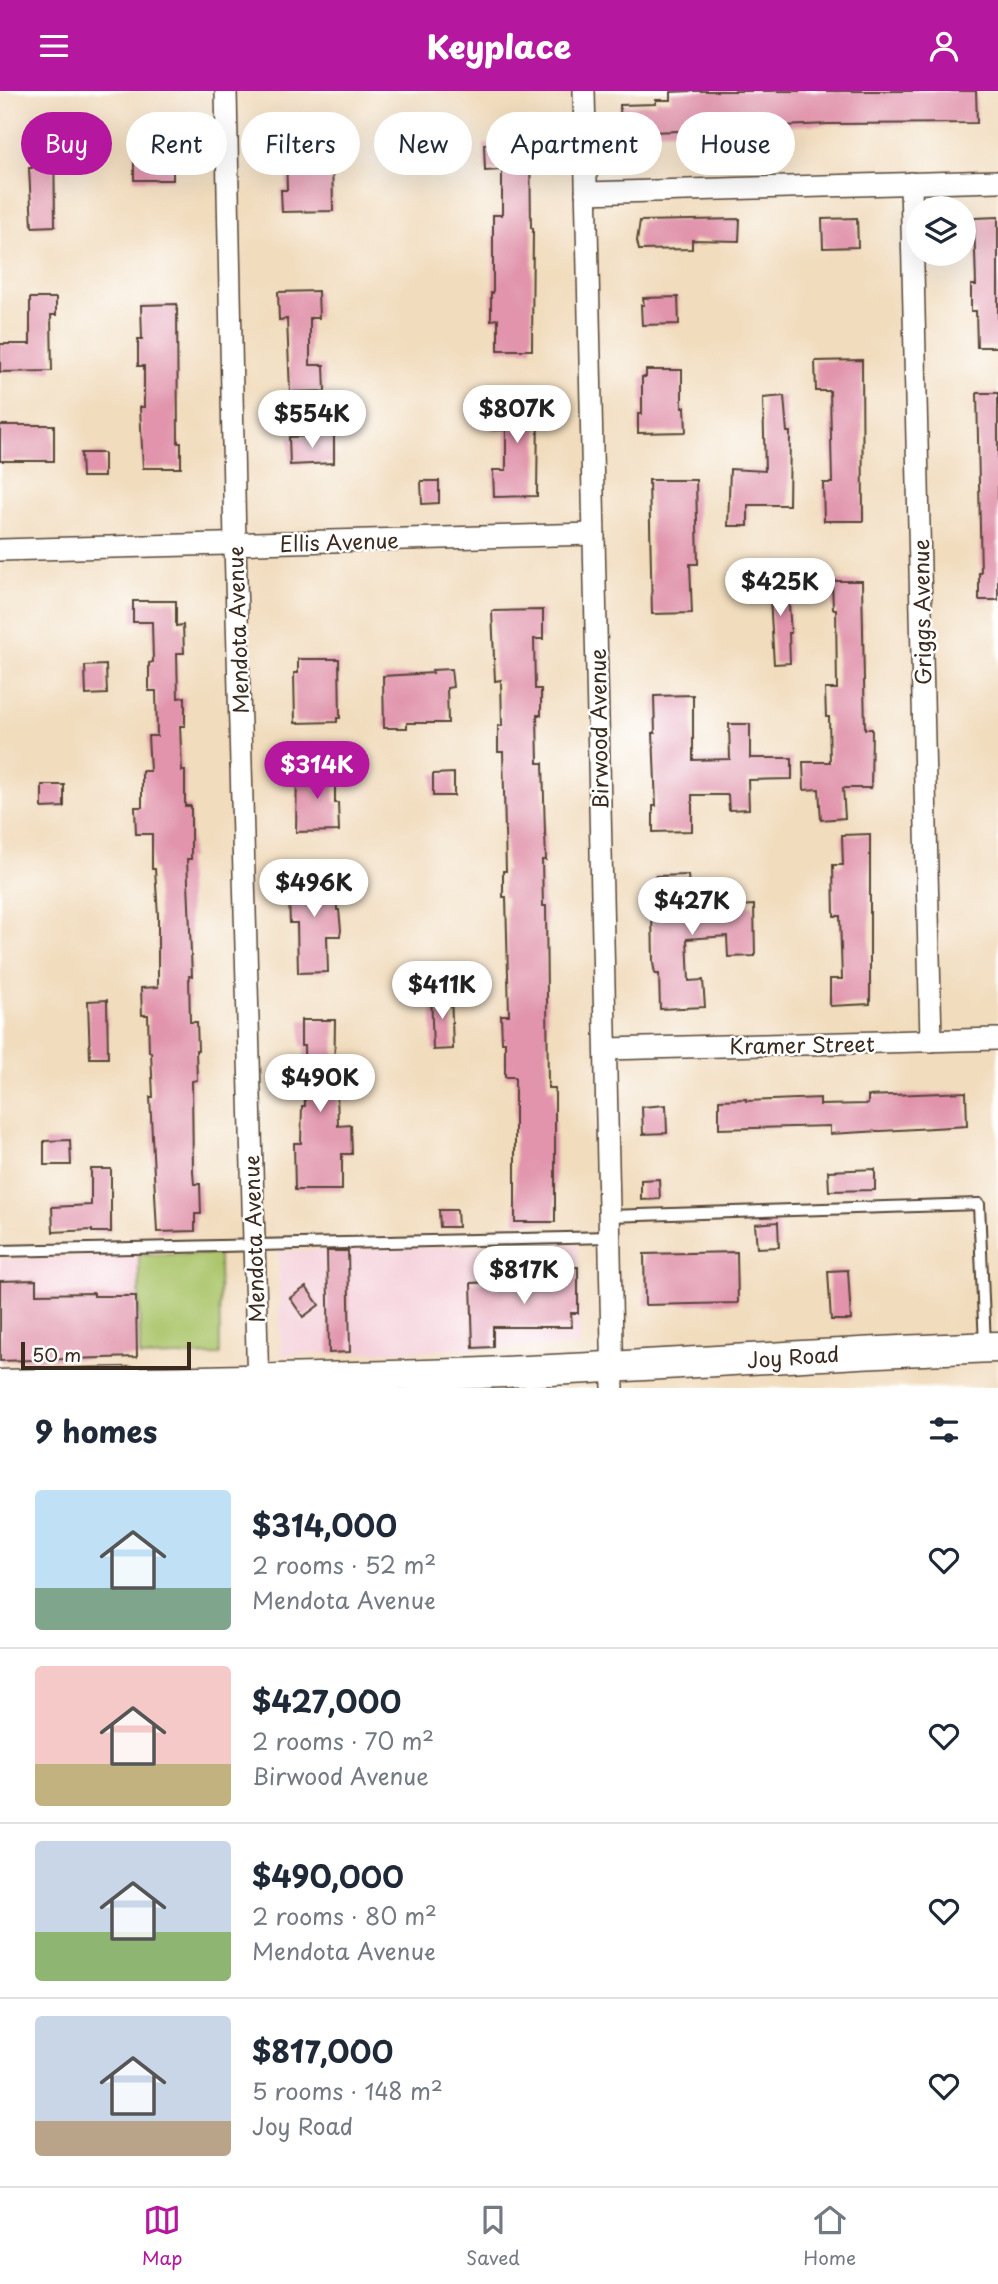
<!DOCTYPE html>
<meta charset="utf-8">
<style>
:root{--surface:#fff;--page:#f6f6f7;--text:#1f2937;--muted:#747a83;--line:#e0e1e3;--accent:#b5179e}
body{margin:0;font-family:"Playpen Sans",sans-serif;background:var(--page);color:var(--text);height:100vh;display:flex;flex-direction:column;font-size:26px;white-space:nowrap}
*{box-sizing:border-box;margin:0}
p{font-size:23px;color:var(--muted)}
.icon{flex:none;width:38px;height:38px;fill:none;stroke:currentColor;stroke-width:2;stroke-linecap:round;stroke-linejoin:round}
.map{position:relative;height:1297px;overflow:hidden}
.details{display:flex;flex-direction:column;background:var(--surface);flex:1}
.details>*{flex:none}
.banner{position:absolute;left:21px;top:21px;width:957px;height:63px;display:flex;gap:14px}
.fabs{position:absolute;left:906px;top:105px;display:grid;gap:14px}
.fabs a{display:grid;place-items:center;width:70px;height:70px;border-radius:50%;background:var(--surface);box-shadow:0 7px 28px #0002;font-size:35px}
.scale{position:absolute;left:21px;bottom:18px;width:170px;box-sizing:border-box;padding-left:7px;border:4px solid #3b2a1e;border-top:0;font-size:19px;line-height:24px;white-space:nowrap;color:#3b2a1e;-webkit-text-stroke:5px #fff;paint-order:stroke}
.price{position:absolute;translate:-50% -60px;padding:0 16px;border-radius:24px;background:#fff;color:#222;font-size:23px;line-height:46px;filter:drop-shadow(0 2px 4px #0008)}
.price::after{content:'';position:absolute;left:50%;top:42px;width:21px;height:16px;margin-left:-10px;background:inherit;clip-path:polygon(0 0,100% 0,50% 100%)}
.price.on{background:var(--accent);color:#fff}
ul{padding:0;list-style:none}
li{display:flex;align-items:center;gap:21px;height:175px;padding:0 35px}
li+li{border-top:2px solid var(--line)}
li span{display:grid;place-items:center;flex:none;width:196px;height:140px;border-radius:7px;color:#555}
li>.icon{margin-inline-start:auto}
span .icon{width:84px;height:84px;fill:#fffc;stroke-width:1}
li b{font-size:30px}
h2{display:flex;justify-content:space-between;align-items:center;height:84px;padding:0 35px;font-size:30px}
.tag{padding:0 24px;border-radius:32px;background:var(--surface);box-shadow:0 7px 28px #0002;font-size:24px;line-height:63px}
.tag.on{background:var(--accent);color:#fff}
header{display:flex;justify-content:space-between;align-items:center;height:91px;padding:0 35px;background:var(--accent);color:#fff;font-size:32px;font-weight:800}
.tabs{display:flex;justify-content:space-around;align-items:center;height:98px;border-top:2px solid var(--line);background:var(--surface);font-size:19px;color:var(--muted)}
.tabs a{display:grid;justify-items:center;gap:4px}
.tabs .on{color:var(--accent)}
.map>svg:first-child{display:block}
</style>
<header><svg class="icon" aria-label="menu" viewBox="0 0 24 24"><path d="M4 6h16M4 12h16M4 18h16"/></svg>Keyplace<svg class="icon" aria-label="person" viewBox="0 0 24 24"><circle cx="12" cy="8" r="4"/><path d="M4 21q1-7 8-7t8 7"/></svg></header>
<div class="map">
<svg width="998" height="1297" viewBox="0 0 998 1297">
<rect width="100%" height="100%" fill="#fff"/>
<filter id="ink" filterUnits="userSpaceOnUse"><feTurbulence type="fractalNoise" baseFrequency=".0143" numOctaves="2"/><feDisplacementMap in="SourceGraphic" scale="14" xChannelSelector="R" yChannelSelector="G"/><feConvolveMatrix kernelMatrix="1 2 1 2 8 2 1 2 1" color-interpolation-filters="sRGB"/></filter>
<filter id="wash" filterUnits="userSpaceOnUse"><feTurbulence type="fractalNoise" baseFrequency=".00686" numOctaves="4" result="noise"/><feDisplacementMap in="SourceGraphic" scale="28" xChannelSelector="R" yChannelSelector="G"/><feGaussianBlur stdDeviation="1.57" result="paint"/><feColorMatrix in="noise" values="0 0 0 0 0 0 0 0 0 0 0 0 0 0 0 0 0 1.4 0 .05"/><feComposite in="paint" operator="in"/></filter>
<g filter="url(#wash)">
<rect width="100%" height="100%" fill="#f1dcbd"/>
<g fill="#f5cfd9">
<path d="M578,1152L580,1255L281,1264L278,1160Z"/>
<path d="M139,1164L140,1266L0,1269V1168Z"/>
</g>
<path fill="#abc56b" stroke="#737844" stroke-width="2" d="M219,1163L220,1264L140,1266L139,1164Z"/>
<g id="blocks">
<g fill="#e194ac">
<path d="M693,0H976L977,32L829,33L759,36L760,41H708V39L621,42L620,14L656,13V9H671V1Z"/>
<path d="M325,22L326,60L332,59L333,120L282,121L281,99H287L285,23Z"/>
<path d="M32,41H54L55,135L32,136L29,77H32Z"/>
<path d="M530,52L531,137H533L532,259H498V228L491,229V202H493V124H502V79L485,80L484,53Z"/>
<rect x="134" y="61" width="39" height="28"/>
<path d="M998,126V256H977L976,220H971V194H976L974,127Z"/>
<path d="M857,127L858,156L823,157L822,128Z"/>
<path d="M740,128L739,150L692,149V158L639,159L637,150L640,130Z"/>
<path d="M318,200L319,227H310V274H324L325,300L290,301L287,228L279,229L278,201Z"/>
<path d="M678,206L679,233L642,234L641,214H644L643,207Z"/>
<path d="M30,207H56V224H51L52,280L0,281V253H30Z"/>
<path d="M177,213L178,352H181V377H143L140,316H144V275H138V248H142L141,214Z"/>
<path d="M862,269L863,430H824L823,392H832L830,300H816L815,270Z"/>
<path d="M646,279H682V316H685L686,341L638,342V323H642V286H646Z"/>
<path d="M977,302H998V509H979V482H981Z"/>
<path d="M493,303H535V318H538L537,405L494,406L493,379H506V339H493Z"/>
<path d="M784,305L787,341H790L789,414H748V435H728L730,378L765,380L763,307Z"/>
<rect x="0" y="334" width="54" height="36"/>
<path d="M334,344V372L290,374L289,346Z"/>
<path d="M81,362H104V386H82Z"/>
<path d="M649,389H696L698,473H690L692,522L652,523Z"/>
<path d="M421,390H439V412L422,413Z"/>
<path d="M766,486H787L791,542H789L790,572L774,573L770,507H767Z"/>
<path d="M832,490H862L865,638H872L871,697H843L845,727L821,729L819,698L804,699L803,671H830L829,626H826L825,598H837L836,518H833Z"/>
<path d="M133,510H176V535L183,534L184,562H177L178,607L185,606V635H180L182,680H185V715H191V768H187L192,885H189L190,931H197L198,959H196L197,989L192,990L193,1081L194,1093H200L201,1123H195V1140L157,1141L150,1006H153L151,961H149L148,924H142L141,897L158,896V825L155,778H152V743H136L135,716H142V680H150L148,645H157L156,600H149V572L153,571L152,531H133Z"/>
<path d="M543,519V548H534L535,598H541V624H537L538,672H543L545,742L546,769H542L543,815H546L548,997H555V1131H515V986H505V951H502L501,924H509L506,806H503V780H506L503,661H498V635H502L501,589L495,590L492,520Z"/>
<path d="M298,568H339L340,627H337V631L295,632L294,582H298Z"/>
<path d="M106,574L107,603L86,604L85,575Z"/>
<path d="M451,578L453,596L447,597L448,632H407V637H384L383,585L433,582L432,579Z"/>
<path d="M693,604V669L730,668L729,633H750V667H792V688L748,689L749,718L729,719L728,704H692V740L653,741V715H656L653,642H655L654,605Z"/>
<path d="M297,677H335V712H338L339,740L296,741Z"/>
<path d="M454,682V705H433V683Z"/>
<path d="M42,694H64V716L42,717Z"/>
<path d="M870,743V913L830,915V888H842L840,825H834L833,774H843L842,744Z"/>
<path d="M336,783L337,819H339L341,839L340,845H327L328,881L298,882L297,832H290L288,786Z"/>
<path d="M688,784L689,796H700L701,817L754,814L755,865L728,866L727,845L687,848L689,890L703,889L705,916L660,918L659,883H655L653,872L652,820H655V785Z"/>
<path d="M431,901H451L453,958L433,959Z"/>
<path d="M107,909L108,967H90L88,910Z"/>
<path d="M301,929H335L334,1000L337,999L338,1035L351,1034L352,1063H342V1099H295L294,1052H301L302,1015H305L304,955H301Z"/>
<path d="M966,1001L967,1035L830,1043V1035L719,1038V1009L746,1008V1010L820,1007V1014L868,1013V1005Z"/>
<path d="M666,1014L667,1042L643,1043L642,1016Z"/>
<path d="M70,1049L71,1074H44V1050Z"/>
<path d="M91,1078H111V1141H92V1139L53,1141L52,1116L91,1114Z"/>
<path d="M875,1078V1099L829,1100L828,1080Z"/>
<path d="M659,1088L660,1108L641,1109V1089Z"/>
<path d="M439,1119H457L458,1136H440Z"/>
<path d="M778,1131L779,1156L757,1157L755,1133Z"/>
<path d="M327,1160H348L350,1261L329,1262Z"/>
<path d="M737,1161L738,1212L645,1214L644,1163Z"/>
<path d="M578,1176V1222H571L572,1236H493V1256L473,1257L471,1192L491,1191V1197L553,1196V1177Z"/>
<path d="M848,1179L851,1229H831L828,1180Z"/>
<path d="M36,1189V1203L94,1202V1205H136L137,1266L0,1270V1190Z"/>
<path d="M306,1196L319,1214L303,1226L290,1207Z"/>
</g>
</g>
</g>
<g filter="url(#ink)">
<use href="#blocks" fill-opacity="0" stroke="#564536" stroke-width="2"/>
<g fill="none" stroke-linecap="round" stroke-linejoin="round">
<g stroke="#564536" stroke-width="14">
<g id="lane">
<path d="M609,1125L979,1113L985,1255"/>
<path d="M0,1160L610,1146"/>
</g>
</g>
<g stroke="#564536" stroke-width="24">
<g id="street">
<path d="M226,0L235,452L258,1297"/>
<path d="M584,0L613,1297"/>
<path d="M911,92L931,950"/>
<path d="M586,102L998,90"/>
<path d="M0,459L593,443"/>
<path d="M606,958L998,948"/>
</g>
</g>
<g stroke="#564536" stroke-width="33">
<path id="secondary" d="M0,1294C176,1290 352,1288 528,1280C685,1273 841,1261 998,1256"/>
</g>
<use href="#lane" stroke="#fff" stroke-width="10"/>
<use href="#street" stroke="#fff" stroke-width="21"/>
<use href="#secondary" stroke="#fff" stroke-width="30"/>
</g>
</g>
<g text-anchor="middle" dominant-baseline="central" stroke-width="5" stroke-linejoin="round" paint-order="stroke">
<g font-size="21" fill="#3b2a1e" stroke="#fff">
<text transform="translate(339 450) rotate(-2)">Ellis Avenue</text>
<text transform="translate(921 521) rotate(-91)">Griggs Avenue</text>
<text transform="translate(237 539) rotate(-92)">Mendota Avenue</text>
<text transform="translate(598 638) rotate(-91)">Birwood Avenue</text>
<text transform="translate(802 953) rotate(-1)">Kramer Street</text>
<text transform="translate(253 1148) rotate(-92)">Mendota Avenue</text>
<text transform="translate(793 1265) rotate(-4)">Joy Road</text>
</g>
</g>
</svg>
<div class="fabs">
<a><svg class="icon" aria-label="layers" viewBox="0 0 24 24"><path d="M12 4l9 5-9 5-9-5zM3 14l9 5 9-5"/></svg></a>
</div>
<div class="scale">50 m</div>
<b class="price" style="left:517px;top:354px">$807K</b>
<b class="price" style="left:312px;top:359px">$554K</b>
<b class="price" style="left:780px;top:527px">$425K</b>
<b class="price on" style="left:317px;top:710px">$314K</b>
<b class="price" style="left:314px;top:828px">$496K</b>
<b class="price" style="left:692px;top:846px">$427K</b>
<b class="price" style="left:442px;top:930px">$411K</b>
<b class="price" style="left:320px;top:1023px">$490K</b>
<b class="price" style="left:524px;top:1215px">$817K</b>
<div class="banner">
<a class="tag on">Buy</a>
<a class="tag">Rent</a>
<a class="tag">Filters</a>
<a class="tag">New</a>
<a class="tag">Apartment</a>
<a class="tag">House</a>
</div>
</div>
<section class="details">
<h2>9 homes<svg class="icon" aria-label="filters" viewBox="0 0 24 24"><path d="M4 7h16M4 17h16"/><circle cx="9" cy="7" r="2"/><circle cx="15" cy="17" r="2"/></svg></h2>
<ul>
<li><span style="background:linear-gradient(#bfe0f5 70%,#7fa58c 0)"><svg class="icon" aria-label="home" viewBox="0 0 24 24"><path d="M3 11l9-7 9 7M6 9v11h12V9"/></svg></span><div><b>$314,000</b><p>2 rooms · 52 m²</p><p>Mendota Avenue</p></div><svg class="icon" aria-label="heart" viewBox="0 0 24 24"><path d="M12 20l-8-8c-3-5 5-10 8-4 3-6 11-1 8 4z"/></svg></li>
<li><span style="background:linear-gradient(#f6c9c9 70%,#c2b280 0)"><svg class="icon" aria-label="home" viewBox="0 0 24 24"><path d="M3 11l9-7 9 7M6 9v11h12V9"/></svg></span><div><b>$427,000</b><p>2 rooms · 70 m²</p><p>Birwood Avenue</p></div><svg class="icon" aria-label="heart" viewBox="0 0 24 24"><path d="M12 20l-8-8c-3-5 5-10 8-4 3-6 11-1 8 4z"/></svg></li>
<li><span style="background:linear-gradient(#c9d6e8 65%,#8fb573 0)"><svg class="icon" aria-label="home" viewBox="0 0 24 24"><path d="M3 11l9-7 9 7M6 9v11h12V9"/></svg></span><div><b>$490,000</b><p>2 rooms · 80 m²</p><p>Mendota Avenue</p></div><svg class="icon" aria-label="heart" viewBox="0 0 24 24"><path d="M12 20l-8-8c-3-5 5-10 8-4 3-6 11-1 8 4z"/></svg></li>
<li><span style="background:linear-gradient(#c9d6e8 75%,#b9a48a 0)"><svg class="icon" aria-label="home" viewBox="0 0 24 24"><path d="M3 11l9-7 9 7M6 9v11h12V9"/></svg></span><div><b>$817,000</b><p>5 rooms · 148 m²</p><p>Joy Road</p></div><svg class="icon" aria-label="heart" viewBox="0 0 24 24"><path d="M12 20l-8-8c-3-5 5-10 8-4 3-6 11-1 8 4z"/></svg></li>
</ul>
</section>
<nav class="tabs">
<a class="on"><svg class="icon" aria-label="map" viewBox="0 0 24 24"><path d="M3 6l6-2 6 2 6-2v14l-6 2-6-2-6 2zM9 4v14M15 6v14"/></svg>Map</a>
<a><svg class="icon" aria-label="saved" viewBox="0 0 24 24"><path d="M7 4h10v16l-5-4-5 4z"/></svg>Saved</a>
<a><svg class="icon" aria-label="home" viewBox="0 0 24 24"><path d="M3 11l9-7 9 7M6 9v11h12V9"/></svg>Home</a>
</nav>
